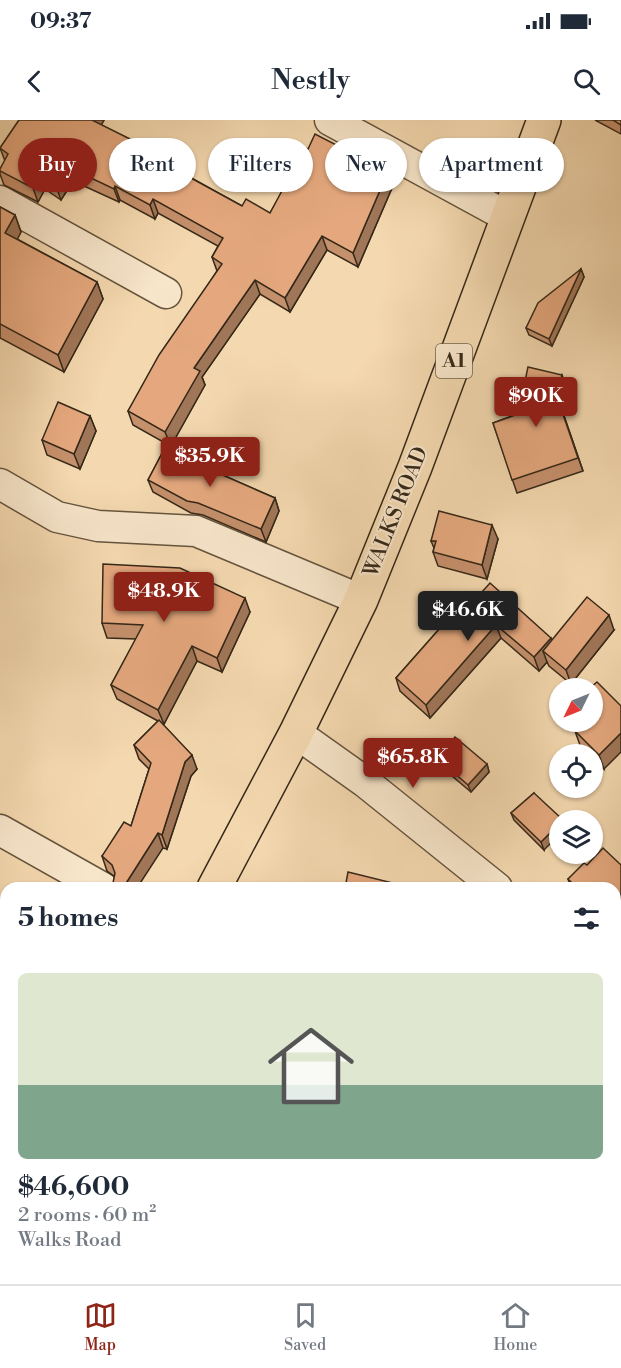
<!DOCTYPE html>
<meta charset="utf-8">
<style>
:root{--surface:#fff;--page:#f6f6f7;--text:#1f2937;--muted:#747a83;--line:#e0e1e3;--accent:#8f2418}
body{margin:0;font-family:"Libre Bodoni",serif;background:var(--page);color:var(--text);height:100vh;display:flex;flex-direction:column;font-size:22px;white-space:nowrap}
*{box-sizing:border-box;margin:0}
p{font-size:20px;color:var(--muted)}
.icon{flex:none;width:33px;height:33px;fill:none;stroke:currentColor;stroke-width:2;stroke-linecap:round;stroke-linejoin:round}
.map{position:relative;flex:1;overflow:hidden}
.panel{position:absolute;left:0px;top:762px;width:621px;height:402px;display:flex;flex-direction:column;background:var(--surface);border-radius:18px 18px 0 0;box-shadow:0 2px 4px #0004}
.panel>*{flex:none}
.guide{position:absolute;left:18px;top:18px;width:585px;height:54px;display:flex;gap:12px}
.needle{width:39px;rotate:227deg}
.controls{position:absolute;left:549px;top:558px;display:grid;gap:12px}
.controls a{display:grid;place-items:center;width:54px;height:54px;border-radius:50%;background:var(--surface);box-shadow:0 2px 4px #0004;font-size:30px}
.price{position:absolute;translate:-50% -51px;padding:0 14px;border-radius:6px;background:var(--accent);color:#fff;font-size:20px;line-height:39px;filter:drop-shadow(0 2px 3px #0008)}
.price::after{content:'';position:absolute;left:50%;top:36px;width:18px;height:14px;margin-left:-9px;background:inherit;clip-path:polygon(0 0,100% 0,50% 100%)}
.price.on{background:#222;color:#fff}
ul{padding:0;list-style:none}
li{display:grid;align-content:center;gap:12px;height:318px;padding:0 18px}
li span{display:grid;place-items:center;height:186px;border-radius:9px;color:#555}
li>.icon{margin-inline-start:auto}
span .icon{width:108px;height:108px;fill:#fffc;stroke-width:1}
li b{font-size:26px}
h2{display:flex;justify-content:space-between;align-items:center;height:72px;padding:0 18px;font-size:26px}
.pill{padding:0 21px;border-radius:27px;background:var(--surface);box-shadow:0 2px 4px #0004;font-size:21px;line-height:54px}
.pill.on{background:var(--accent);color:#fff}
.status{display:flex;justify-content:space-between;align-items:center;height:42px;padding:0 30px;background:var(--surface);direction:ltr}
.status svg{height:16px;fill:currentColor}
header{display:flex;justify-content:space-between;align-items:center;height:78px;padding:0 18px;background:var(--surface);font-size:27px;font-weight:600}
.dock{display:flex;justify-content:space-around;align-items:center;height:84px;border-top:2px solid var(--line);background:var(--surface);font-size:16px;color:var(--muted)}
.dock a{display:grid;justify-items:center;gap:3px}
.dock .on{color:var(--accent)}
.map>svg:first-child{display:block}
</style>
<div class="status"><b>09:37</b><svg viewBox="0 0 49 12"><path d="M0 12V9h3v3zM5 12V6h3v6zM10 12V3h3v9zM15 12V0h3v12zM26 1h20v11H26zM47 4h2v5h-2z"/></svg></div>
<header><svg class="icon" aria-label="back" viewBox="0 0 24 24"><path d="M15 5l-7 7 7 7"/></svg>Nestly<svg class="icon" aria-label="search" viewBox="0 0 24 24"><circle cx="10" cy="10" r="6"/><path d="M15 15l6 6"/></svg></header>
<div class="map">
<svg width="621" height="1164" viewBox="0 0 621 1164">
<rect width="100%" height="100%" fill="#f4d8af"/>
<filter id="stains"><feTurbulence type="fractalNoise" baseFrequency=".00333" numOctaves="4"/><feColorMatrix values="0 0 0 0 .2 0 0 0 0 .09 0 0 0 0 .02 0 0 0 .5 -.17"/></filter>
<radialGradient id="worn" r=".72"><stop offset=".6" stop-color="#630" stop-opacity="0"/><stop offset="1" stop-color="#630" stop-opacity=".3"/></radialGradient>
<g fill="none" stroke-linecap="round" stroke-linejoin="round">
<g stroke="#65543e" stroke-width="33">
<g id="street">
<path d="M330,0L508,97"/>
<path d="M0,81L166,173"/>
<path d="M0,364L57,397L98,406L196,411L361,480"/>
<path d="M296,613L365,662L497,768"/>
<path d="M0,710L103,768"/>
<path d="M615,877L621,883"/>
<path d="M351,1164L356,1158"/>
</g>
</g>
<g stroke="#352818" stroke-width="36">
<g id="primary">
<path d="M214,768L296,613L361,480L415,347L544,0"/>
<path d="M0,1152L6,1142"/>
</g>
</g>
<use href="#street" stroke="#f8e6cb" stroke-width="30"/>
<use href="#primary" stroke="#f4d8af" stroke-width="33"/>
</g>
<g fill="#c5906c" stroke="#352818" stroke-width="1.5">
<path d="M19,0H104L101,5L136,22L139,29L242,86L270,93L308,29L352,39L392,68L358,147L327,130L290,192L260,174L202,257L205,265L172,324L191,335L193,342L275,378L279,391L266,422L203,395L191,393L153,372L148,360L167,324L133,305L128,291L217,151L212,137L218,126L158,93L155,99L120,80L119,82L73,61L61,80L45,69L38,82L4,65L0,54V49L5,41L0,28Z"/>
<path d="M595,0H621V14Z"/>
<path d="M0,87L15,95L21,112L17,119L97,162L103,179L64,252L0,218Z"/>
<path d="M581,149L584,157L552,226L529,215L526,208Z"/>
<path d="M567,268L562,290L583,351L517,373L493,303L518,294Z"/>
<path d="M90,296L96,311L80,349L47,335L42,320Z"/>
<path d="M498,419L487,459L438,446L433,432L434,428L431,421Z"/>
<path d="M456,490L552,520L614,510L571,564L549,546L547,542L539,551L501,518L430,598L400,571L396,558Z"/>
<path d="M250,492L222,552L197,541L164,604L161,603L197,649L191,656L167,729L163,728L114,756L107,751L102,736L131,706L149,649L139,639L134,625L158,601L117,579L111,565L136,519L107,518L102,503Z"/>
<path d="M592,602L604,649L592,637V634H590L580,625L575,611Z"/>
<path d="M437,638L487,644L489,652L471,672L439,645Z"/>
<path d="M534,673L544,730L514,700L511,693Z"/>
<path d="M587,745H621V811L615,806V768H571L568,759Z"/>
<path d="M615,908L621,915V961L617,957L615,959Z"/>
</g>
<g fill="#a07658" stroke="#352818" stroke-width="1.5">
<path d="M92,0H104L96,15Z"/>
<path d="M68,47L73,61L61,80L56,66Z"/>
<path d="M387,54L392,68L358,147L353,133Z"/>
<path d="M40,55L45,69L38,82L33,68Z"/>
<path d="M115,66L120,80L119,82L114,69Z"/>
<path d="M153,79L158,93L155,99L150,85Z"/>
<path d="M15,95L21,112L12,130L5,113Z"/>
<path d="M322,116L327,130L290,192L285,178Z"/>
<path d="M581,149L584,157L552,226L549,219Z"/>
<path d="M255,160L260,174L202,257L205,265L171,326L165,312L194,248Z"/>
<path d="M97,162L103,179L64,252L58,235Z"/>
<path d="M562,255L567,268L562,290L583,351L557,277Z"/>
<path d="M90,296L96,311L80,349L74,334Z"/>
<path d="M191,335L195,347L188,340Z"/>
<path d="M275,378L279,391L266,422L261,409Z"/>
<path d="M492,405L498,419L487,459L482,445Z"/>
<path d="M245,478L250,492L222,552L217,538Z"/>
<path d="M609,495L614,510L571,564L566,550Z"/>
<path d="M496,505L501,518L430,598L426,585Z"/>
<path d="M551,518L556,531H543L547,542L539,551L534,537Z"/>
<path d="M192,526L197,541L164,604L158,590Z"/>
<path d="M621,613V632L604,649L599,635Z"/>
<path d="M192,635L197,649L191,656L167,729L162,715L185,642Z"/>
<path d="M487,644L489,652L471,672L468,665Z"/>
<path d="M560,703V714L544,730L541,722Z"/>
<path d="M158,713L163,728L137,768H123Z"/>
<path d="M621,944V961L616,948Z"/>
</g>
<g fill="#e5a87e" stroke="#352818" stroke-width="1.5">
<path d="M19,0H92L136,22L134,27L242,86L246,79L270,93L305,28L308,29L315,14L350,32L347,37L387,54L353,133L322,116L285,178L255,160L194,248L200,251L165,312L128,291L159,235L222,144L212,137L223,118L153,79L150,85L115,66L114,69L68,47L56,66L40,55L33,68L0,51V49L8,34L0,28Z"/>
<path d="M613,0H621V5Z"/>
<path d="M0,87L15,95L5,113L97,162L58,235L0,204Z"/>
<path d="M581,149L549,219L526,208L538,183Z"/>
<path d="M528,247L562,255L557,277L578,338L512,360L493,303L518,294Z"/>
<path d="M58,282L90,296L74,334L42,320Z"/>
<path d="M168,322L191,335L188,340L275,378L261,409L198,383L187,381L148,360Z"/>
<path d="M439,391L492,405L482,445L433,432L436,421H431Z"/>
<path d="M103,444L180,448L245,478L217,538L192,526L158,590L111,565L143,505L102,503Z"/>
<path d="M490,463L551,518L534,537L496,505L426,585L396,558L456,490L463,493Z"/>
<path d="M587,477L609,495L566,550L543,531Z"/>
<path d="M597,562L621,586V613L599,635L575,611L585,602H592V568H590Z"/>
<path d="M159,600L192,635L185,642L162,715L158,713L123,768H112L115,753L112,745L102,736L124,702L131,706L151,643L134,625Z"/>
<path d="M455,617L487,644L468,665L437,638Z"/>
<path d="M534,673L563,700H560V703L541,722L511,693Z"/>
<path d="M603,728L621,745V802L615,797V768H577L568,759L584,743L587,745Z"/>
<path d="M348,752L401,765V768H345Z"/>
<path d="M615,908L621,915V944L616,948L615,946Z"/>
</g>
<g text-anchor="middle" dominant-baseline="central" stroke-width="4.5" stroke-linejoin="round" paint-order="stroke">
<rect fill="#f8e6cb" stroke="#70614e" stroke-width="1.5" x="436" y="224" width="36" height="34" rx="4.5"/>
<g font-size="20" font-weight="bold" fill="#352818">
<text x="454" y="241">A1</text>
</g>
<g font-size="21" fill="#352818" stroke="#f8e6cb">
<text transform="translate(396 392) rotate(-68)">WALKS ROAD</text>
</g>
</g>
<rect width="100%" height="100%" filter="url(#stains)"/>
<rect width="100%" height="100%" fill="url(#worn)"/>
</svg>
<div class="controls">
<a><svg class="needle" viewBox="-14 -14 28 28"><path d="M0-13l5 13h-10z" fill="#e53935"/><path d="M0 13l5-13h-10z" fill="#747a83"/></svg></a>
<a><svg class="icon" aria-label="locate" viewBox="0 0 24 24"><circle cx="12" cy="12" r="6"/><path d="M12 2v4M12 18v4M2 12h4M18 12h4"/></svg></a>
<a><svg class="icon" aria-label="layers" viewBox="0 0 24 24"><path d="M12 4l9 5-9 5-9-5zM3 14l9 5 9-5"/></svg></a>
</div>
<b class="price" style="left:536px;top:308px">$90K</b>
<b class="price" style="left:210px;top:368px">$35.9K</b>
<b class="price" style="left:164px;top:503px">$48.9K</b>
<b class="price on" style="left:468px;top:522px">$46.6K</b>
<b class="price" style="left:413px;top:669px">$65.8K</b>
<div class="guide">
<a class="pill on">Buy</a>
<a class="pill">Rent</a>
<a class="pill">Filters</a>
<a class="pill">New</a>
<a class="pill">Apartment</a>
</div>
<section class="panel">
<h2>5 homes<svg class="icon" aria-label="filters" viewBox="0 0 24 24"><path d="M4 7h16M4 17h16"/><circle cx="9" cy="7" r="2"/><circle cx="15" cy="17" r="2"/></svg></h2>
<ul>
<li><span style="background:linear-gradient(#dfe7d0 60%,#7fa58c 0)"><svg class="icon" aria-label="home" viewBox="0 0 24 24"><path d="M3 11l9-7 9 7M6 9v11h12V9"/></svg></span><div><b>$46,600</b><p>2 rooms · 60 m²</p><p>Walks Road</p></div></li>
</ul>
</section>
</div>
<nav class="dock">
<a class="on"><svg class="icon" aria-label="map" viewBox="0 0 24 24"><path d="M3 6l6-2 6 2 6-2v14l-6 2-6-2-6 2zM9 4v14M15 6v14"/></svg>Map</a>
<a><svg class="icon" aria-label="saved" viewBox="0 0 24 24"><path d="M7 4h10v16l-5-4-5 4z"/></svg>Saved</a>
<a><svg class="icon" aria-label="home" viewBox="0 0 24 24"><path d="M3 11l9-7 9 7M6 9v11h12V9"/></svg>Home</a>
</nav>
